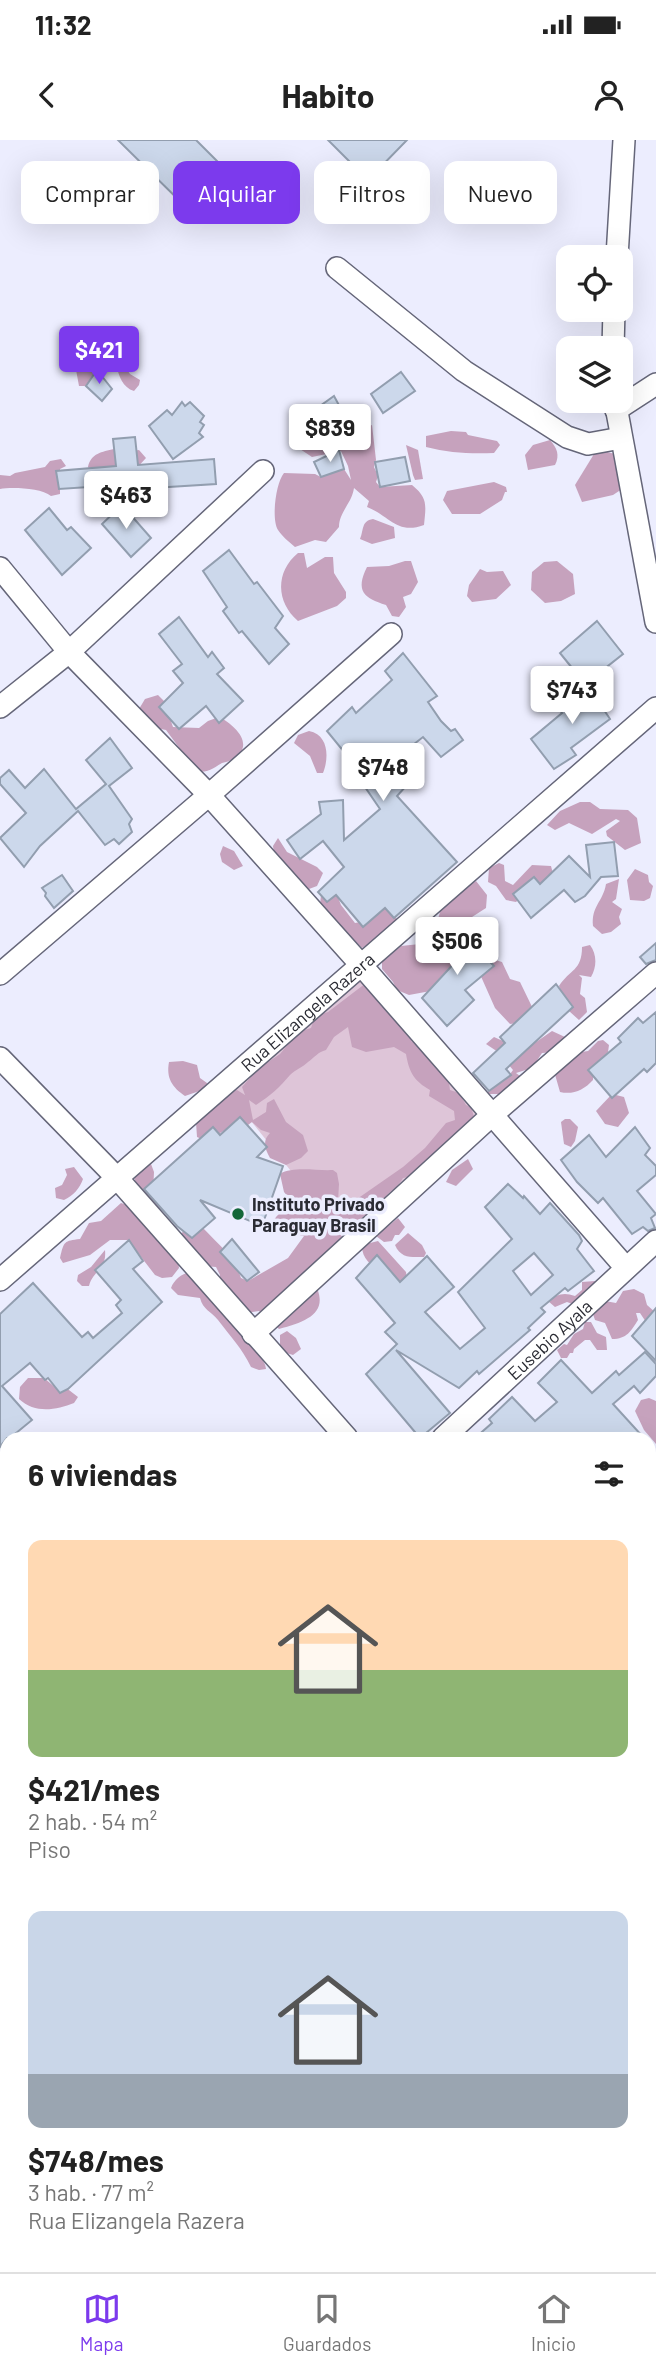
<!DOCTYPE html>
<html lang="es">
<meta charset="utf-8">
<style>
:root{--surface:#fff;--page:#f6f6f6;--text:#222;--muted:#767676;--line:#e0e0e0;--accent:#7c3aed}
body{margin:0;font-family:Barlow,sans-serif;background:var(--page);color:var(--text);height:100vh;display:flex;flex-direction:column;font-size:26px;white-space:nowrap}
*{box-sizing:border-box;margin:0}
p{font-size:23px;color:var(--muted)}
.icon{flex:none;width:38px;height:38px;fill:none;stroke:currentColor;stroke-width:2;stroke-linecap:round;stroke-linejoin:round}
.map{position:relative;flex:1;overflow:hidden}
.drawer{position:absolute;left:0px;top:1292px;width:656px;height:842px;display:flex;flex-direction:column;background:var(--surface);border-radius:21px 21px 0 0;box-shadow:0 7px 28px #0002}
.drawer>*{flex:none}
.hud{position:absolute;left:21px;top:21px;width:614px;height:63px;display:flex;gap:14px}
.buttons{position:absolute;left:556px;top:105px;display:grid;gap:14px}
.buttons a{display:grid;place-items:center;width:77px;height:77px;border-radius:14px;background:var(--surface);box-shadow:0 7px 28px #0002;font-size:35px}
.price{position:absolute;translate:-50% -60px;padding:0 16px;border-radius:7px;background:#fff;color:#222;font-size:23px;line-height:46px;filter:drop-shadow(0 2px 4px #0008)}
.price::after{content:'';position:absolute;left:50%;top:42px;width:21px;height:16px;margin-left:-10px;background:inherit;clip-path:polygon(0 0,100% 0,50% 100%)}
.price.current{background:var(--accent);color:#fff}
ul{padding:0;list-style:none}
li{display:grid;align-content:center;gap:14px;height:371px;padding:0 28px}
li span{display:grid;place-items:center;height:217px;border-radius:14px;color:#555}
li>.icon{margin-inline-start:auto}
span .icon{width:126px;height:126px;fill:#fffc;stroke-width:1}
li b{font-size:30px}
h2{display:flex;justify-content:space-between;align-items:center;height:84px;padding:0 28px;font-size:30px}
.tag{padding:0 24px;border-radius:14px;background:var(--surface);box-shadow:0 7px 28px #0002;font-size:24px;line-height:63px}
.tag.current{background:var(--accent);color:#fff}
.status{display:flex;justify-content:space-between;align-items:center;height:49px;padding:0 35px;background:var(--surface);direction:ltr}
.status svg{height:19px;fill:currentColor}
header{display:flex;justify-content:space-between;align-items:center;height:91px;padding:0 28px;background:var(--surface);font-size:32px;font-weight:700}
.tabs{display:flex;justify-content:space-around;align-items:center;height:98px;border-top:2px solid var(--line);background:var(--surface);font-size:19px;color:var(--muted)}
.tabs a{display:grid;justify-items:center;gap:4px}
.tabs .current{color:var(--accent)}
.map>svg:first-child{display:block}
</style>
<div class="status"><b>11:32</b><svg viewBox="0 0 49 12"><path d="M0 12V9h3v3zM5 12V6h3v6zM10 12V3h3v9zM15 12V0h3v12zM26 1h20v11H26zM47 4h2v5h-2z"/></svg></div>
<header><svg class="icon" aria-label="back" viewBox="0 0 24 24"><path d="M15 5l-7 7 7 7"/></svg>Habito<svg class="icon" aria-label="person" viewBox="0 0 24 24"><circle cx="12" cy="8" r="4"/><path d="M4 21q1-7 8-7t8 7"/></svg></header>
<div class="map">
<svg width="656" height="2132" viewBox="0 0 656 2132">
<rect width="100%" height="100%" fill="#ecedfe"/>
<g fill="#dec5d8">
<path d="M362,826L492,975L350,1105L223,946Z"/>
<path d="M649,1532L656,1539V1665L649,1671Z"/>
</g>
<g fill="#c6a2bd">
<path d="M90,210L94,218L89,224V228L93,231L96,237L90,246H79L74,219L80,217L83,218Z"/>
<path d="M123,224L130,234L140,240L139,245L134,251C123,248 118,235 117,226Z"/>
<path d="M310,283L318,284L337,299L372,285L376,320L374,327L378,336L376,342L380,347L412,345C428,358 426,365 424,385C397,395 390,376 367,367L369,361L354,348C352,363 339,372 339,387L326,402L315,400L295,407C289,402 282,396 278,390C271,379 276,342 284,333L315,334L321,337L344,329L351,340L348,326L341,311L312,317L297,307L299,291Z"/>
<path d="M451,291L466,292L468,295L497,301L500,305L494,313C471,314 449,313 426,307V296Z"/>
<path d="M550,300C557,308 560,315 555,325L528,330L525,315L533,305Z"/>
<path d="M406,305L418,310L423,339L415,340L413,335Z"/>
<path d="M114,309L118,313L139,310L146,318L134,331L92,332L88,327C91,313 102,312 114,309Z"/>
<path d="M607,312L615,314L628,345L613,355L582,362L575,345L594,314Z"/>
<path d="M61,319L66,326L60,329V354L51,356C41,348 12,347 0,349V335L10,336L15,333L45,327L50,321Z"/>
<path d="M494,342L506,347L507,352H505L502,360L480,374H452L443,360L447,351Z"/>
<path d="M373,379L394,387L395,398L372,404L360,399C364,390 361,381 373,379Z"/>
<path d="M298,413H304L307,428L325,417H333L334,433L346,452V458L337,466L298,481C276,462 275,432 298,413Z"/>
<path d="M405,421H411L418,442L411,454L403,457L406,467L399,477L392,476L386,465C364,458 355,451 367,427L389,426Z"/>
<path d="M557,421L573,434L575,454L561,461L545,463L531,450L532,432L544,422Z"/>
<path d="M480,429L487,432L503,431L511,445L496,459L472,462L467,456L469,445Z"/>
<path d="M69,512L139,569L145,559L158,555L164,561L173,587L199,588L208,581L219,577C235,585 256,605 233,619C230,621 226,622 222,623C212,629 209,632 197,632L166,590L145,586Z"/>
<path d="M309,591C329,595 329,618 323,633H317L310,616L294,603L298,595Z"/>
<path d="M580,662H590L600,669L628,670L637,678L641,703L625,710L607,696L606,691L620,681L616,679L592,694L569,683L555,690L547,685L560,671Z"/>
<path d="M278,698L287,712L317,727L323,733L317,746L309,749L295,746L274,713L273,706Z"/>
<path d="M223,706L234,711L243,726L234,730L222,722L220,714Z"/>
<path d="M499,723L504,725L505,741L513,745L532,725L551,726L557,749L525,753L516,762L506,760L496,746L488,742L489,728Z"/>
<path d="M635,729L648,735L649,742L653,746L650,758L644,761L630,760L627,740Z"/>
<path d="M619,739L616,759L612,762L622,769L619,777L621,784L611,792L602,794L593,786C591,766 603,762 606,744Z"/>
<path d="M476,741L487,755L486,768L472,777L452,782L447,791L459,813L458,824L436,850L409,855L397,850L393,842L382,829V822L401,806L420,804L419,788L422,782L438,779L442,765Z"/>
<path d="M321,755H337L341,765L355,783L371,780L382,768L391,770L396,776L397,786L362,808L320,765Z"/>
<path d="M590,805C597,814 597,827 591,837L579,835L582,838L580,854L585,858L587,872L579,880L569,871L559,846C570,829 582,831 582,807Z"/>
<path d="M492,819L502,822L510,839L520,842L535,873L518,883L510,884L495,868L479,832Z"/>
<path d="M366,843L387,862L381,866C396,872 406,888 412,902H421L447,929L450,950L459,953L466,965L471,967L475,980L409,1037L403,1038C395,1052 385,1051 380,1067C365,1072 359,1080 350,1092H340L344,1102L311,1137C333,1171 310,1181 279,1189L259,1171L244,1173L219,1144L220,1135L216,1127L204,1126L177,1104L183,1091L203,1088C220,1106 233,1115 241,1138L248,1141L288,1118L304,1096L284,1092L273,1082C279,1069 287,1071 300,1071L284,1052L280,1034C293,1026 316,1031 333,1030L337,1033L339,1044L338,1062L357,1059L403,1027L425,1008L446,983L455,980L454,971L429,956L430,950C414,941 409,932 406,914L394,907L366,912L352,907L348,887L334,897L326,910C318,912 315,917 308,922C303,927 295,930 290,935C280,947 270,956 256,965L249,960L253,980L266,972L267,963L274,959L286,982L303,995L308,1011L301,1018L286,1025L270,1018C265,1009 262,1001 270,993L261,990L252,982L248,985L227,989L206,1001L197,997L196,982L218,960L237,950L245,955L242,947L258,929L280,914L298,892L311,888L315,876L328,872Z"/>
<path d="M552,891L565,897L554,912L542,913L532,928L516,933L524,939L502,954H485L493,948L496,940L508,937L513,930L498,912L486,904L494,897L503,901L516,916Z"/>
<path d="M603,900L609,905L608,912L593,929V940C584,950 573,955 560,952L554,931L569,914L588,911L598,901Z"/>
<path d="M183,921L197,925L200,938L207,943L208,948L185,956C172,947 166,938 169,922Z"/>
<path d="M612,954L624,957L629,973L618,987L605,984L596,971Z"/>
<path d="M565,979H570L578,987L575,1001L571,1007L564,1004L561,982Z"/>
<path d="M468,1019L473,1029L456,1046L446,1042L452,1030Z"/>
<path d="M151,1024L154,1032L153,1053L165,1079L136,1044L134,1036Z"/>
<path d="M74,1027L83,1039C80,1048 73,1056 64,1060L56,1058L55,1048L62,1045L67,1035L65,1029Z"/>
<path d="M121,1063L135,1068L177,1112L179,1128L172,1137L162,1138L155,1135L128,1100H110L90,1115L63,1123L60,1118C64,1101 64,1101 80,1099L89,1083L101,1081Z"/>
<path d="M398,1078L405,1087L399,1095H395L392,1101L384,1102L376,1096Z"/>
<path d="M408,1093L422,1105L426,1113L424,1117C412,1117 401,1119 395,1105Z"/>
<path d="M378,1101L406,1132L407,1139L400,1145C386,1132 361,1126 362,1105Z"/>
<path d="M105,1110C107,1130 93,1130 89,1146H82L77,1141L78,1135L91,1127Z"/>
<path d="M190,1132L200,1148L234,1184L241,1196L250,1199C252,1212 265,1217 266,1229L259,1230L251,1227C242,1208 230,1196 218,1180C211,1171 203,1170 200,1158L178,1155L171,1148C174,1140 181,1134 190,1132Z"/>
<path d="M595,1141L593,1152L575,1165L567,1162L555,1167L548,1161C557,1154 564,1152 575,1156L582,1150V1142Z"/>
<path d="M634,1149L644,1154L647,1165L656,1173L646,1182L640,1173H636L638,1180C631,1191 627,1199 612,1199L605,1183L595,1180L593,1174L605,1161L616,1163L623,1151Z"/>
<path d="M585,1182H591L597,1193L606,1197L607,1210H597L590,1200H585L574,1209L573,1213H570L567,1218H561L557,1210L564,1204L567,1205L574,1194L583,1189Z"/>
<path d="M287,1191L296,1198L301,1209L293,1215L280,1211V1195Z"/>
<path d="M28,1238H44L56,1248L65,1247L78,1257L74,1263C56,1270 35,1274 19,1259L20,1247Z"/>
<path d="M649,1258L656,1261V1304L644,1290L635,1271L641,1260Z"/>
<path d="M0,1488L7,1490V1547L5,1557L0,1561Z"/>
<path d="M5,1620L7,1621V1671L0,1668L5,1646L0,1647V1622Z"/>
<path d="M330,2126H386L381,2132H325Z"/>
</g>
<g fill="#ccd8eb" stroke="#929eaf" stroke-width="2" fill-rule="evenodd">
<path d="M118,0H196L236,40L198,79Z"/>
<path d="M328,0H407L368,40Z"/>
<path d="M97,230L112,249L102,261L86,246Z"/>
<path d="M401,232L415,251L383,273L371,254Z"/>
<path d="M334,256L348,282L327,294L313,271Z"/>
<path d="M182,262L185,266L190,262L204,276L200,282L204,285L199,293L203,297L173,319L149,286L167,270L172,275Z"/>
<path d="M135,297L138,325L214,319L216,344L105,351L104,346L59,349L56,331L116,326L113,299Z"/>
<path d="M339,310L344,329L321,337L314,322Z"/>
<path d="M405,317L410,341L380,347L375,322Z"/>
<path d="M122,365L151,398L131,417L102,384Z"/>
<path d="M49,368L67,390L71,387L91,408L62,435L25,390Z"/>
<path d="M229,410L254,444L257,442L283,476L275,488L289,504L269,524L242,491L239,493L223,471L227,467L203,431Z"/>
<path d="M179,477L208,517L212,512L224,528L217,534L243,561L219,583L206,566L179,589L159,567L183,543L173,531L182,524L159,494Z"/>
<path d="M597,481L623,514L585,544L560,513Z"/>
<path d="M403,513L437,556L428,562L441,581L451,591L455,589L463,600L441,617L423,597L390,623L407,645L397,656L457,722L394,778L385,768L363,787L336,755L327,762L318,752L344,727L323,701L300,719L287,700L321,674L319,662L343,660L344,700L380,669L363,644L367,640L327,591L352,567L356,573L392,540L385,531Z"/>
<path d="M589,543L607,567L604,570L610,579L571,608L576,615L554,629L531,599L562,573L559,569Z"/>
<path d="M110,598L132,628L109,646L132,679L129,684L132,692L119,704L114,699L105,705L78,671L40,706L24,727L0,698L26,673L0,644V638L9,630L25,648L44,629L76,669L106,644L86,620Z"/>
<path d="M614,702L618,736L601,737L585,756L575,762L564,750L531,778L513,754L534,737L540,744L569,716L590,737L586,705Z"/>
<path d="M62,735L73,751L54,768L45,756L46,753L42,748Z"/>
<path d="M452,782L494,826L465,850L474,860L447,886L422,858L460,817L440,794Z"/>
<path d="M656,803V820L646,824L640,817Z"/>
<path d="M556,844L573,867L506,929L511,935L489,951L473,933L505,903L500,897Z"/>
<path d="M656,872V923L647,932L644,929L612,958L588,930L621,902L618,898L638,878L643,883Z"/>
<path d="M240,977L267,1007L257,1017L283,1026L262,1086L200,1060L215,1078L192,1098L177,1086L144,1049L213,987L220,995Z"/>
<path d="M635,987L650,1008L645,1015L656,1026V1035L637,1051L656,1074L651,1078L655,1088L648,1091L643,1087L632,1094L603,1058L598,1063L577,1042L561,1020L589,995L606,1017Z"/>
<path d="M508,1044L523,1058L524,1056L540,1074L550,1063L579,1095L582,1101L577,1109L594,1131L568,1151L565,1148L541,1168L545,1172L528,1188L530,1190L479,1234L477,1231L459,1248L396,1210L450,1273L420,1298L366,1234L397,1204L385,1192L395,1183L356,1138L377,1115L400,1142L427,1116L454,1147L425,1172L460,1209L485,1188L458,1152L512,1099L485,1067ZM534,1113L553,1135L531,1155L513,1131Z"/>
<path d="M232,1099L259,1132L247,1141L220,1112Z"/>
<path d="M129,1100L143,1121L133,1129L162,1162L68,1249L60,1253L48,1238L45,1240L30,1223L2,1246L32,1280L10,1298H7L0,1307V1174L33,1143L82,1197L88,1192L93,1198L122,1173L116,1165L121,1160L95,1130Z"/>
<path d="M656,1168V1221L632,1196Z"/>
<path d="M645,1212L656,1224V1236L640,1253L634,1246L613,1264L644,1298H475L492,1283L489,1279L512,1257L535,1281L557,1262L538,1243L561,1220L592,1253L616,1231L619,1235Z"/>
</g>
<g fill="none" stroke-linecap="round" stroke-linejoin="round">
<g stroke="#656679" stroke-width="24">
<g id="minor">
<path d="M617,117L624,0"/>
<path d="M337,128L464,231L567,297L588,304L621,298"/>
<path d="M613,208L614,170"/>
<path d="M615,261L656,482"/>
<path d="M616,270L656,244"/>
<path d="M0,428L69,512L209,655L362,826L626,1128"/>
<path d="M0,567L69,512L263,331"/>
<path d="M0,834L209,655L391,494"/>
<path d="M0,918L117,1038L347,1298"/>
<path id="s1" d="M0,1140L656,568"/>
<path d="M253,1194L492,975L656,833"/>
<path id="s2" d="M443,1298L656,1101"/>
<path d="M649,1364L656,1358"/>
<path d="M0,1476L7,1479"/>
<path d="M649,1532L656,1539"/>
<path d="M649,1671L656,1665"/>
<path d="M0,1696L7,1689"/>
<path d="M0,1723L7,1726"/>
<path d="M649,1784L656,1768"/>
<path d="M0,1827L7,1830"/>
<path d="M0,1889L7,1882"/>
<path d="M649,1915L656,1898"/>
<path d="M649,1935L656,1930"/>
<path d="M649,1979L656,1983"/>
<path d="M649,2000L656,2002"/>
<path d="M0,2077L7,2070"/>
<path d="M649,2108L656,2110"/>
<path d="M579,2132L587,2126"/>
</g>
</g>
<g stroke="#656679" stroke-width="33">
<g id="highway">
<path d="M0,1777L7,1780"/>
<path d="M649,2060L656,2063"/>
</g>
</g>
<use href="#minor" stroke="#fff" stroke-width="21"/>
<use href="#highway" stroke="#fff" stroke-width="30"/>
</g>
<circle fill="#136739" stroke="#ecedfe" stroke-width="2.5" cx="238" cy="1074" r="7"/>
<g text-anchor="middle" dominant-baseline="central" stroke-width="7" stroke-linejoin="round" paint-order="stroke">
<g font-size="18" fill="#2a2b33" stroke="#ecedfe">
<text stroke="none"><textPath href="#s1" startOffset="408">Rua Elizangela Razera</textPath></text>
<text stroke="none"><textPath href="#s2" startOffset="145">Eusebio Ayala</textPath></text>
</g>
<g font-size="18" font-weight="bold" fill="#2a2b33" stroke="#ecedfe" text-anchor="start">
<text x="252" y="1064">Instituto Privado<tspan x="252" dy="21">Paraguay Brasil</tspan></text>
</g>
</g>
</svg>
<div class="buttons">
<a><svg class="icon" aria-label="locate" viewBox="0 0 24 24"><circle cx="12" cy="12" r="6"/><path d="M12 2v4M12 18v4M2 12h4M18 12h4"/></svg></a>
<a><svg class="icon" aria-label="layers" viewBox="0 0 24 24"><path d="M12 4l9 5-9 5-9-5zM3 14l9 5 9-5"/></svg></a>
</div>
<b class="price current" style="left:99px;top:246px">$421</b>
<b class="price" style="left:330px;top:324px">$839</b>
<b class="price" style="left:126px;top:391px">$463</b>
<b class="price" style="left:572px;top:586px">$743</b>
<b class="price" style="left:383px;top:663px">$748</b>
<b class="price" style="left:457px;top:837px">$506</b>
<div class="hud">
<a class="tag">Comprar</a>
<a class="tag current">Alquilar</a>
<a class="tag">Filtros</a>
<a class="tag">Nuevo</a>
</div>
<section class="drawer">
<h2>6 viviendas<svg class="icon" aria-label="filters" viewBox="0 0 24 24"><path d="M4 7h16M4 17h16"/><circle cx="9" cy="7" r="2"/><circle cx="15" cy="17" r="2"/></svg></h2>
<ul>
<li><span style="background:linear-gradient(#ffd9b3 60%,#8fb573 0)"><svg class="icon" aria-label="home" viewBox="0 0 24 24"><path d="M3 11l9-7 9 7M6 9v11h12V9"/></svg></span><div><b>$421/mes</b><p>2 hab. · 54 m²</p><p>Piso</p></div></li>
<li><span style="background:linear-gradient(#c9d6e8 75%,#9aa5b1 0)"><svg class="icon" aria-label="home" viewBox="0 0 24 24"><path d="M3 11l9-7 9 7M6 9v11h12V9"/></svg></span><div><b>$748/mes</b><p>3 hab. · 77 m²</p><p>Rua Elizangela Razera</p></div></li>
</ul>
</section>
</div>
<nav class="tabs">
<a class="current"><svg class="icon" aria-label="map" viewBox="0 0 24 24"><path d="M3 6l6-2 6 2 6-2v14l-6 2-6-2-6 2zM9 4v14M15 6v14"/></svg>Mapa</a>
<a><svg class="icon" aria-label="saved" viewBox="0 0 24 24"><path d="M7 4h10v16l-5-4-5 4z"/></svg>Guardados</a>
<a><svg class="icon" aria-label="home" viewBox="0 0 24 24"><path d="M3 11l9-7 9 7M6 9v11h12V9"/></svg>Inicio</a>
</nav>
